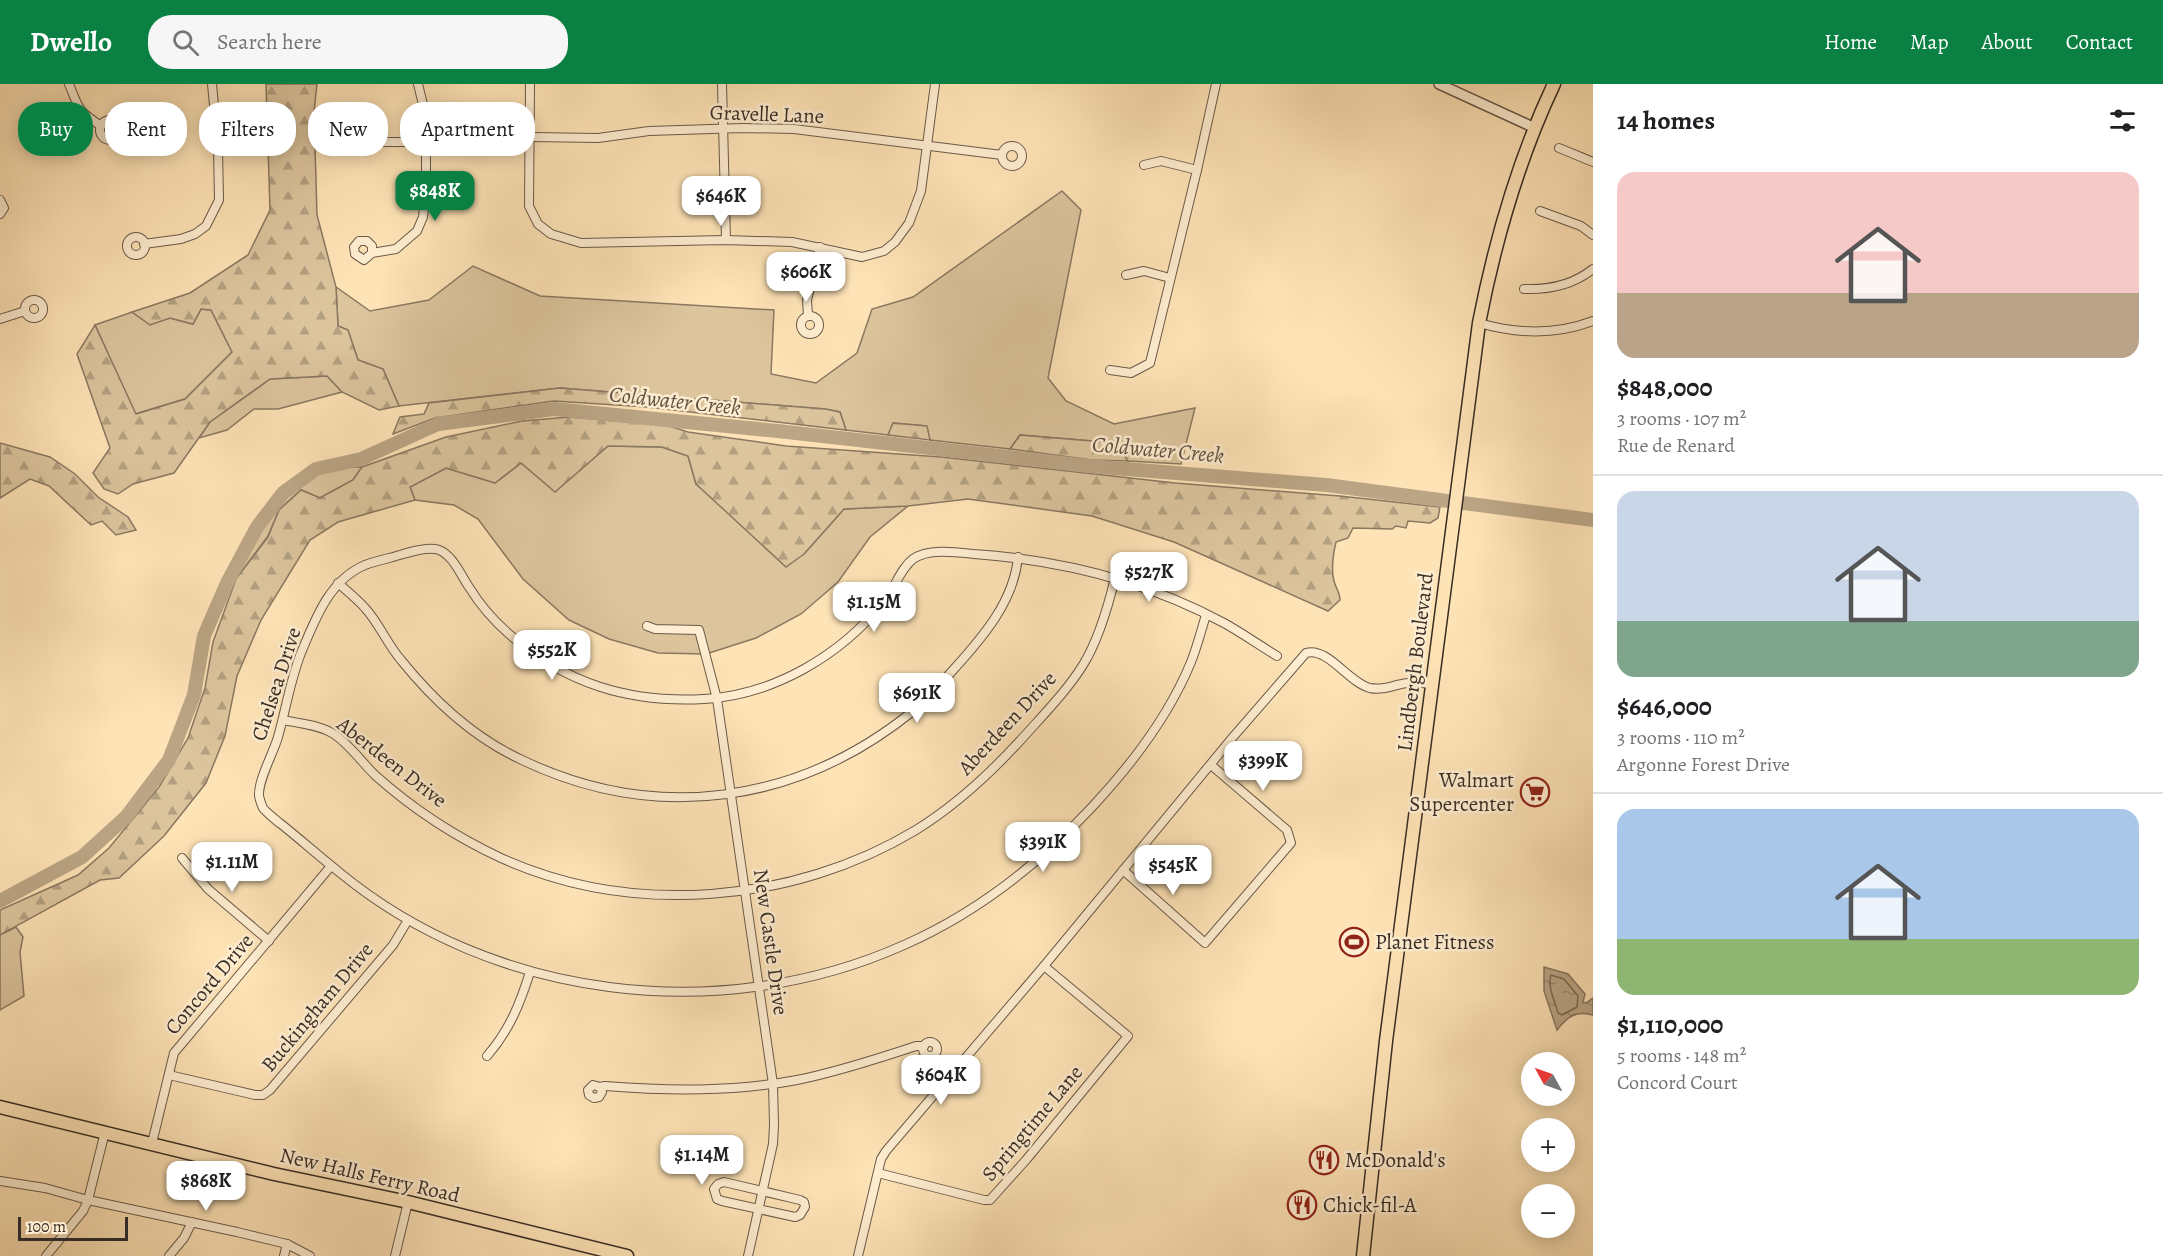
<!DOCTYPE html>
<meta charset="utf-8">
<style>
:root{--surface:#fff;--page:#f6f6f6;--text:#202124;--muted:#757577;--line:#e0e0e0;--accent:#0b8043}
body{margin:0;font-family:Alegreya,serif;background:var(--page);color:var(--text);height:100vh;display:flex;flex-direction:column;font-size:22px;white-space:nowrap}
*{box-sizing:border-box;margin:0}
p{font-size:20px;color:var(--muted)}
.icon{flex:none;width:33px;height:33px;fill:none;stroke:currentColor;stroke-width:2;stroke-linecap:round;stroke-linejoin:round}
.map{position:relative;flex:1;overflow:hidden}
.sheet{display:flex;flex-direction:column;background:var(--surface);width:570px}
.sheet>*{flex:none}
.hud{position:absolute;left:18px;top:18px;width:570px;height:54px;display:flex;gap:12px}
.needle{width:39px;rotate:310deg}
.fabs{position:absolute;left:1521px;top:968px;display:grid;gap:12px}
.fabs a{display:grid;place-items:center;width:54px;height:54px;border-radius:50%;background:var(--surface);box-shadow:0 3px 15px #0003;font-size:30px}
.scale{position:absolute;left:18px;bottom:15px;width:110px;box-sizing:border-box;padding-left:6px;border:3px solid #382d25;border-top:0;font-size:16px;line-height:21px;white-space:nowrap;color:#382d25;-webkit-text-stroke:4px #feedd0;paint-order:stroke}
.price{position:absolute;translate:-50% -51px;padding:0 14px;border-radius:12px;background:#fff;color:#222;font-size:20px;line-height:39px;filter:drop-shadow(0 2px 3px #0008)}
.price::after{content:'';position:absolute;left:50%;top:36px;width:18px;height:14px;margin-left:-9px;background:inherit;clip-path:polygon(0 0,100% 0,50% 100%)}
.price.current{background:var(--accent);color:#fff}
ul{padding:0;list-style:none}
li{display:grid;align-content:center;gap:12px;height:318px;padding:0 24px}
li+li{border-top:2px solid var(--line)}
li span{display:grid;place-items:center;height:186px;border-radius:18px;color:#555}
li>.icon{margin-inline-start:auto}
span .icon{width:108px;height:108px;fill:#fffc;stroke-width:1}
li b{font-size:26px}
h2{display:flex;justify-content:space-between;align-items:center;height:72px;padding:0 24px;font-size:26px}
.pill{padding:0 21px;border-radius:24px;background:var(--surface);box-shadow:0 3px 15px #0003;font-size:21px;line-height:54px}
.pill.current{background:var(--accent);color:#fff}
header{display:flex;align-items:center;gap:36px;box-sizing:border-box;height:84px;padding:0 30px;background:var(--accent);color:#fff}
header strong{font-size:28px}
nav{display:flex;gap:33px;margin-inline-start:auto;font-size:21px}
.search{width:420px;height:54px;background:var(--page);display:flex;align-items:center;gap:15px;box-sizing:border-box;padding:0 21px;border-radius:24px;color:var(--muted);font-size:22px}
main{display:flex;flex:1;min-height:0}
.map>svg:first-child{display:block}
</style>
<header>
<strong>Dwello</strong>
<div class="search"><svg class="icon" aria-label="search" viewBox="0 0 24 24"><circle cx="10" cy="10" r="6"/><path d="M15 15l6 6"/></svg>Search here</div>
<nav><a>Home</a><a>Map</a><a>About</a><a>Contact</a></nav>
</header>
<main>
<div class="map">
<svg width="1593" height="1172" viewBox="0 0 1593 1172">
<defs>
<pattern id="forest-firs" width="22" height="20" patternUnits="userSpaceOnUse" patternTransform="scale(1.5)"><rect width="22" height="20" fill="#dcc49d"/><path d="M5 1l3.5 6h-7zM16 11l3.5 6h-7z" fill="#b3a080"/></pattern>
<pattern id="water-ripples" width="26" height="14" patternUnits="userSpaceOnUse" patternTransform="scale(1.5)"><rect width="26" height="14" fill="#bba585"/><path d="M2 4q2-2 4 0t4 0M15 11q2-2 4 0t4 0" fill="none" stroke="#99876d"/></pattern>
</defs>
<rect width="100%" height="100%" fill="#fee3b6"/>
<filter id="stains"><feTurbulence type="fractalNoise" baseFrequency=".00333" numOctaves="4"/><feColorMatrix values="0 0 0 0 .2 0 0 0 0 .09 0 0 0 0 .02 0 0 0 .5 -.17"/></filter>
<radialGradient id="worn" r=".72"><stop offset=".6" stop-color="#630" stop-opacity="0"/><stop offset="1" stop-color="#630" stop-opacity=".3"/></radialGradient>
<g fill="#dcc49d" stroke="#8a7861" stroke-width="1.5">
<path d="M1062,107L1081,126L1048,294L1066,317L1114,340L1195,324L1181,380L1128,377L1116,359L1020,351L1010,365L930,356L926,342L893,339L888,351L846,346L840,328L825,325L560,304L399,322L383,285L358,276L348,246L338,242L336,203L370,227L429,216L473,182L540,212L774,226L771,290L816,299L857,269L872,225L913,213Z"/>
<path d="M201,225L211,226L232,268L185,315L135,330L95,241L132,228L150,240L170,234L193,240Z"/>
<path d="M327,292L342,308L278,325H254L227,346L199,354L210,338L270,295Z"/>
<path d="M608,362L662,363L688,372L696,400L804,470L844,425L908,422L870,453L838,498L801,530L756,554L706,570L658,569L609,555L569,536L523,495L478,435L454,421L415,416L410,403L446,384L495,399L521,379L555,407Z"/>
<path d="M350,383H362L353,396L320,414L301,406L279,426L268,452L236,495C254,453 275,404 322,388C331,385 341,384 350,383Z"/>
<path d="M16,843L23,853L20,868L24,912L0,926V851Z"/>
</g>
<g fill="url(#forest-firs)" stroke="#8a7861" stroke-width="1.5">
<path d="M266,0H317L314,28L317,131L336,203L338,242L348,246L358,276L383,285L399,322L379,326L342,308L327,292L270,295L210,338L174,389L133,400L118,410L104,405L93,389L110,364L77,270L95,241L136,330L185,315L232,268L211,226L201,225L193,240L170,234L150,241L132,228L190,209L248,171L270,126Z"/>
<path d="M560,304L825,325L840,328L846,346L647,323L554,317L435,334L393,350L400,333L424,330L429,319Z"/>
<path d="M569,333L666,341L688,348L786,362L941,373L1175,399L1340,412L1440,423L1438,434L1430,439L1408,437L1406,444L1396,442L1392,445L1353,444L1348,454L1336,458C1333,469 1331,487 1334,497C1336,505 1340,508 1340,516L1328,527L1174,458L1092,432L968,415L908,422L844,425L804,470L786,483L696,400L688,372L662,363L608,362L555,408L521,379L495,399L446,384L410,403L415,416L338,438L310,456L261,536L237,592L225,652L206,699L164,752L119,794L100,796L0,851V826L78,791L109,764L159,703L188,654L205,604L213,558L236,495L268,453L279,426L301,406L320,414L353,396L362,383L446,353L522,337Z"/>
<path d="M893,339L927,342L930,356L888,351Z"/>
<path d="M1020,351L1116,359L1128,377L1092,376L1010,365Z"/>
<path d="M0,359L50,373L75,390L98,413L128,433L136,446L116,451L102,437L91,441L49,402L30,395L0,414Z"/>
</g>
<path fill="url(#water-ripples)" stroke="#87755f" stroke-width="1.5" d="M1544,883L1568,890L1585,910L1583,918L1586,919L1593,914V931C1576,926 1567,933 1557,946L1544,907Z"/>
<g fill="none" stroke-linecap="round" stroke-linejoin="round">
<path stroke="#7a6955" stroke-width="1.5" d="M1551,891L1564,895L1578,912L1577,923L1562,931L1558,929C1555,917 1547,903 1551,891Z"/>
<path stroke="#bba585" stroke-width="14" d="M0,817L82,773L126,733L169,676L194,611L204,552L227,499L257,443L283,409L316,385L361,375L438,340L554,325L778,347L1089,382L1326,401L1593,436"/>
<g stroke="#6a5a49" stroke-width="10">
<g id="minor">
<path d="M69,0C79,25 77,26 101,42"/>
<path d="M530,0L529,122L538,140L551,150L581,159L726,156L792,158L862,173L884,167L895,158L909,139L921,107L935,0"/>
<path d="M722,0L726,156"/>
<circle cx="110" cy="46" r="10"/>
<path d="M530,53L598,54L649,47L743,44L794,45L1002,71"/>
<path d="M353,55L355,48L353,42L346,39L340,42L337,48L343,57L353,55L360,58H425"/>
<circle cx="1012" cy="72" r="10"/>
<path d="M1559,64L1593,78"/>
<path d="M1144,81L1161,77L1197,86"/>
<path d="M0,116L4,124L0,130"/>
<path d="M1540,127L1581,142L1593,151"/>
<circle cx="136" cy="162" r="9"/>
<path d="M144,160L181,155L195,150L206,142L219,116L218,65L212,0"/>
<path d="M372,169V162L367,157H359L354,163L355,170L364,176L372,169L396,165L417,147L423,133L426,104V33L418,0"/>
<path d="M1126,191L1144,187L1170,194"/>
<path d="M1524,205C1549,206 1573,201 1593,185"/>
<circle cx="34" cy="225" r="9"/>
<circle cx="810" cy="241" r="9"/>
<path d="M808,232L807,216L820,163"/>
<path d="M0,235L25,227"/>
<path d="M1479,239C1517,250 1556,251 1593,237"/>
<path d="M1110,286L1131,289L1150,279L1197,86L1216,0"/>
<path d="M338,499C347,507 357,515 365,524C379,539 387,560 401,576C434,617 474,654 522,676C656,740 798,720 913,627C928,615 941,599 954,585C983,553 1014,517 1018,473"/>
<path d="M1206,531C1201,547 1197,563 1191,578C1169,632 1132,680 1093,722C1039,780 977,829 904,861C721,943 494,916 339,788C320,773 301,756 281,740C279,739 264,726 263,724C261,720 260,716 259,712C258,696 273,670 278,653C286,625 290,597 301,569C315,536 329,496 365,481C373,478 381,476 389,474C401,471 414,466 426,465C435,464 441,465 448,472C457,480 462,493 469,503C480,521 493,536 509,550C566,600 629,619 704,615C774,611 842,571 885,516C895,504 900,485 913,475C928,464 956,468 974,470C1061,476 1146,497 1224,539C1242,549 1259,561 1277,572"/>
<path d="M647,542L655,545L699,546L717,615L773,1000L774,1041L773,1060L748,1172"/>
<path d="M283,636C299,639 318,641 332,649C348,658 363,680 376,692C413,725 456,753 501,774C632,833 793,820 916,746C958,720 995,685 1028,648C1047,627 1068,605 1083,581C1099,555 1108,523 1115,494"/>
<path d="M182,774L208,805L269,857"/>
<path d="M1123,786L1205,859L1291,759L1287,746L1211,681"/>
<circle cx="930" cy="965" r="7"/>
<path d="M487,972C509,947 520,920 530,888"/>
<path d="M169,991L255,1011H263L270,1006L393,861L408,836"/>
<path d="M600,1003L602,1008L599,1013L594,1014L589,1011L588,1006L593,1001L600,1003L605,1002C669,1007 733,1008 797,996C837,988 877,975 916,962H924"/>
<path d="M152,1059L174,969L331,782"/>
<path d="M878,1089L984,1116H990L1026,1076L1128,952L1044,882"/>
<path d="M0,1097L45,1104L88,1116L237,1148L287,1160L310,1172"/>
<path d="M724,1098L800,1116L804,1118L805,1123L800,1131L795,1133L722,1117L717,1115L714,1105L718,1100Z"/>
<path d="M46,1172L83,1127L88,1116L105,1048"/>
<path d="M169,1172L184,1154L192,1138"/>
<path d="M284,1172L287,1160"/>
<path d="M395,1172L408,1118"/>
<path d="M858,1172L881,1075L886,1067L1044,882L1233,653L1306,569C1327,562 1349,599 1370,604C1384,607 1395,600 1408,599C1415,598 1423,599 1431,600"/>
</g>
</g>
<g stroke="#6a5a49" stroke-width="12">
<path id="tertiary" d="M1439,0L1535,44"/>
</g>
<g stroke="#382d25" stroke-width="15">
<g id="primary">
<path d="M0,1023L274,1090L408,1118L627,1172"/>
<path d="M1363,1172L1386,957L1479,239C1495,157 1518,76 1554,0"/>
</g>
</g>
<use href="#minor" stroke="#feedd0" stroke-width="8"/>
<use href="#tertiary" stroke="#feedd0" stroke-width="9"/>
<use href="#primary" stroke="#fee3b6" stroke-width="12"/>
</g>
<defs>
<g id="supermarket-ring" transform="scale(1.5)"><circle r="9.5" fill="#feedd0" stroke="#8f2418" stroke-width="1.5"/><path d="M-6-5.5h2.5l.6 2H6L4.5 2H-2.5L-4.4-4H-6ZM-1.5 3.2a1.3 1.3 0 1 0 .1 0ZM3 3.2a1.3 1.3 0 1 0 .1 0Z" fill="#8f2418"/></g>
<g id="stadium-ring" transform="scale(1.5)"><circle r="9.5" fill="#feedd0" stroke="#8f2418" stroke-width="1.5"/><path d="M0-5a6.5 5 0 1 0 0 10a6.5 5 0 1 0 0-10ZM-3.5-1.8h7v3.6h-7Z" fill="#8f2418"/></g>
<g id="restaurant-ring" transform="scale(1.5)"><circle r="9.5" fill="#feedd0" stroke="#8f2418" stroke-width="1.5"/><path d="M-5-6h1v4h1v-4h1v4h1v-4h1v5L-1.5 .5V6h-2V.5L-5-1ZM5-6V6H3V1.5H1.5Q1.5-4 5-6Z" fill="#8f2418"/></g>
</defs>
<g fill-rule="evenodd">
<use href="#supermarket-ring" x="1535" y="708"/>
<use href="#stadium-ring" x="1354" y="858"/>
<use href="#restaurant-ring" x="1324" y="1076"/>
<use href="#restaurant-ring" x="1302" y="1121"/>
</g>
<g text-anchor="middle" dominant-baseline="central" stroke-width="5" stroke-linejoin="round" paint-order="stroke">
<g font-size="21" fill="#382d25" stroke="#feedd0">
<text transform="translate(767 30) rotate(2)">Gravelle Lane</text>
<text transform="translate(1415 578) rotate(-83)">Lindbergh Boulevard</text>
<text transform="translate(276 600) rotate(-72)">Chelsea Drive</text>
<text transform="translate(1007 639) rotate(-47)">Aberdeen Drive</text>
<text transform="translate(392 678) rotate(38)">Aberdeen Drive</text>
<text transform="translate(771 858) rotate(82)">New Castle Drive</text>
<text transform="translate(209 900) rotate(-50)">Concord Drive</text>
<text transform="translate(317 923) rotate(-50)">Buckingham Drive</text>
<text transform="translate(1032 1039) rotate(-50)">Springtime Lane</text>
<text transform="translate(370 1091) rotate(13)">New Halls Ferry Road</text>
</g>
<g font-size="21" fill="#382d25" stroke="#feedd0" text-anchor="start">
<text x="1514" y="696" text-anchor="end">Walmart<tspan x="1514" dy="24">Supercenter</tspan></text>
<text x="1375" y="858">Planet Fitness</text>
<text x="1345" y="1076">McDonald's</text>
<text x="1323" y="1121">Chick-fil-A</text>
</g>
<g font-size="22" font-style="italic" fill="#5f5142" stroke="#feedd0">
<text transform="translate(675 317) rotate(6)">Coldwater Creek</text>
<text transform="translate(1158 366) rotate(5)">Coldwater Creek</text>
</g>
</g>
<rect width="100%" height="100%" filter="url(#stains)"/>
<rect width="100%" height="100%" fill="url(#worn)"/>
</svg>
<div class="fabs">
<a><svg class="needle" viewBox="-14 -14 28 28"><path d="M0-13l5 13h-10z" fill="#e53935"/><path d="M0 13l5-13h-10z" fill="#757577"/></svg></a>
<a>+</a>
<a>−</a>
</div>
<div class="scale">100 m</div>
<b class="price current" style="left:435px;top:138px">$848K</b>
<b class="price" style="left:721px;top:143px">$646K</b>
<b class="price" style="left:806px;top:219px">$606K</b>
<b class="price" style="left:1149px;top:519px">$527K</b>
<b class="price" style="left:874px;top:549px">$1.15M</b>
<b class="price" style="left:552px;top:597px">$552K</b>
<b class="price" style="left:917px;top:640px">$691K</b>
<b class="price" style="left:1263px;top:708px">$399K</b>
<b class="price" style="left:1043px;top:789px">$391K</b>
<b class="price" style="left:232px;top:809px">$1.11M</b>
<b class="price" style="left:1173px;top:812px">$545K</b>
<b class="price" style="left:941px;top:1022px">$604K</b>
<b class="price" style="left:702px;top:1102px">$1.14M</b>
<b class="price" style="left:206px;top:1128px">$868K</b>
<div class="hud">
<a class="pill current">Buy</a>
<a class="pill">Rent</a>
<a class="pill">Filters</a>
<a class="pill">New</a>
<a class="pill">Apartment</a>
</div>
</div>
<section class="sheet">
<h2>14 homes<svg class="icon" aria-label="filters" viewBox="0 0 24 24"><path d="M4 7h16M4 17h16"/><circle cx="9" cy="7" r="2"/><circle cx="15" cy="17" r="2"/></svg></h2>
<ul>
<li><span style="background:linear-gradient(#f6c9c9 65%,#b9a48a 0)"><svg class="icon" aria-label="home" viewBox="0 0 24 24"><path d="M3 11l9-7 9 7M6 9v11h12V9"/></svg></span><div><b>$848,000</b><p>3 rooms · 107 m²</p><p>Rue de Renard</p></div></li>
<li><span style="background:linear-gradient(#c9d6e8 70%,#7fa58c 0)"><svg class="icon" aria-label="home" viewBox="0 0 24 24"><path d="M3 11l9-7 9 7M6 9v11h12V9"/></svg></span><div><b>$646,000</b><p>3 rooms · 110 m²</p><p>Argonne Forest Drive</p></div></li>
<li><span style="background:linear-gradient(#a9c7e8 70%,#8fb573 0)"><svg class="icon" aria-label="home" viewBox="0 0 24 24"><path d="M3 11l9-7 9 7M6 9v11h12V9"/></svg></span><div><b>$1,110,000</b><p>5 rooms · 148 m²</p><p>Concord Court</p></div></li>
</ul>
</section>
</main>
